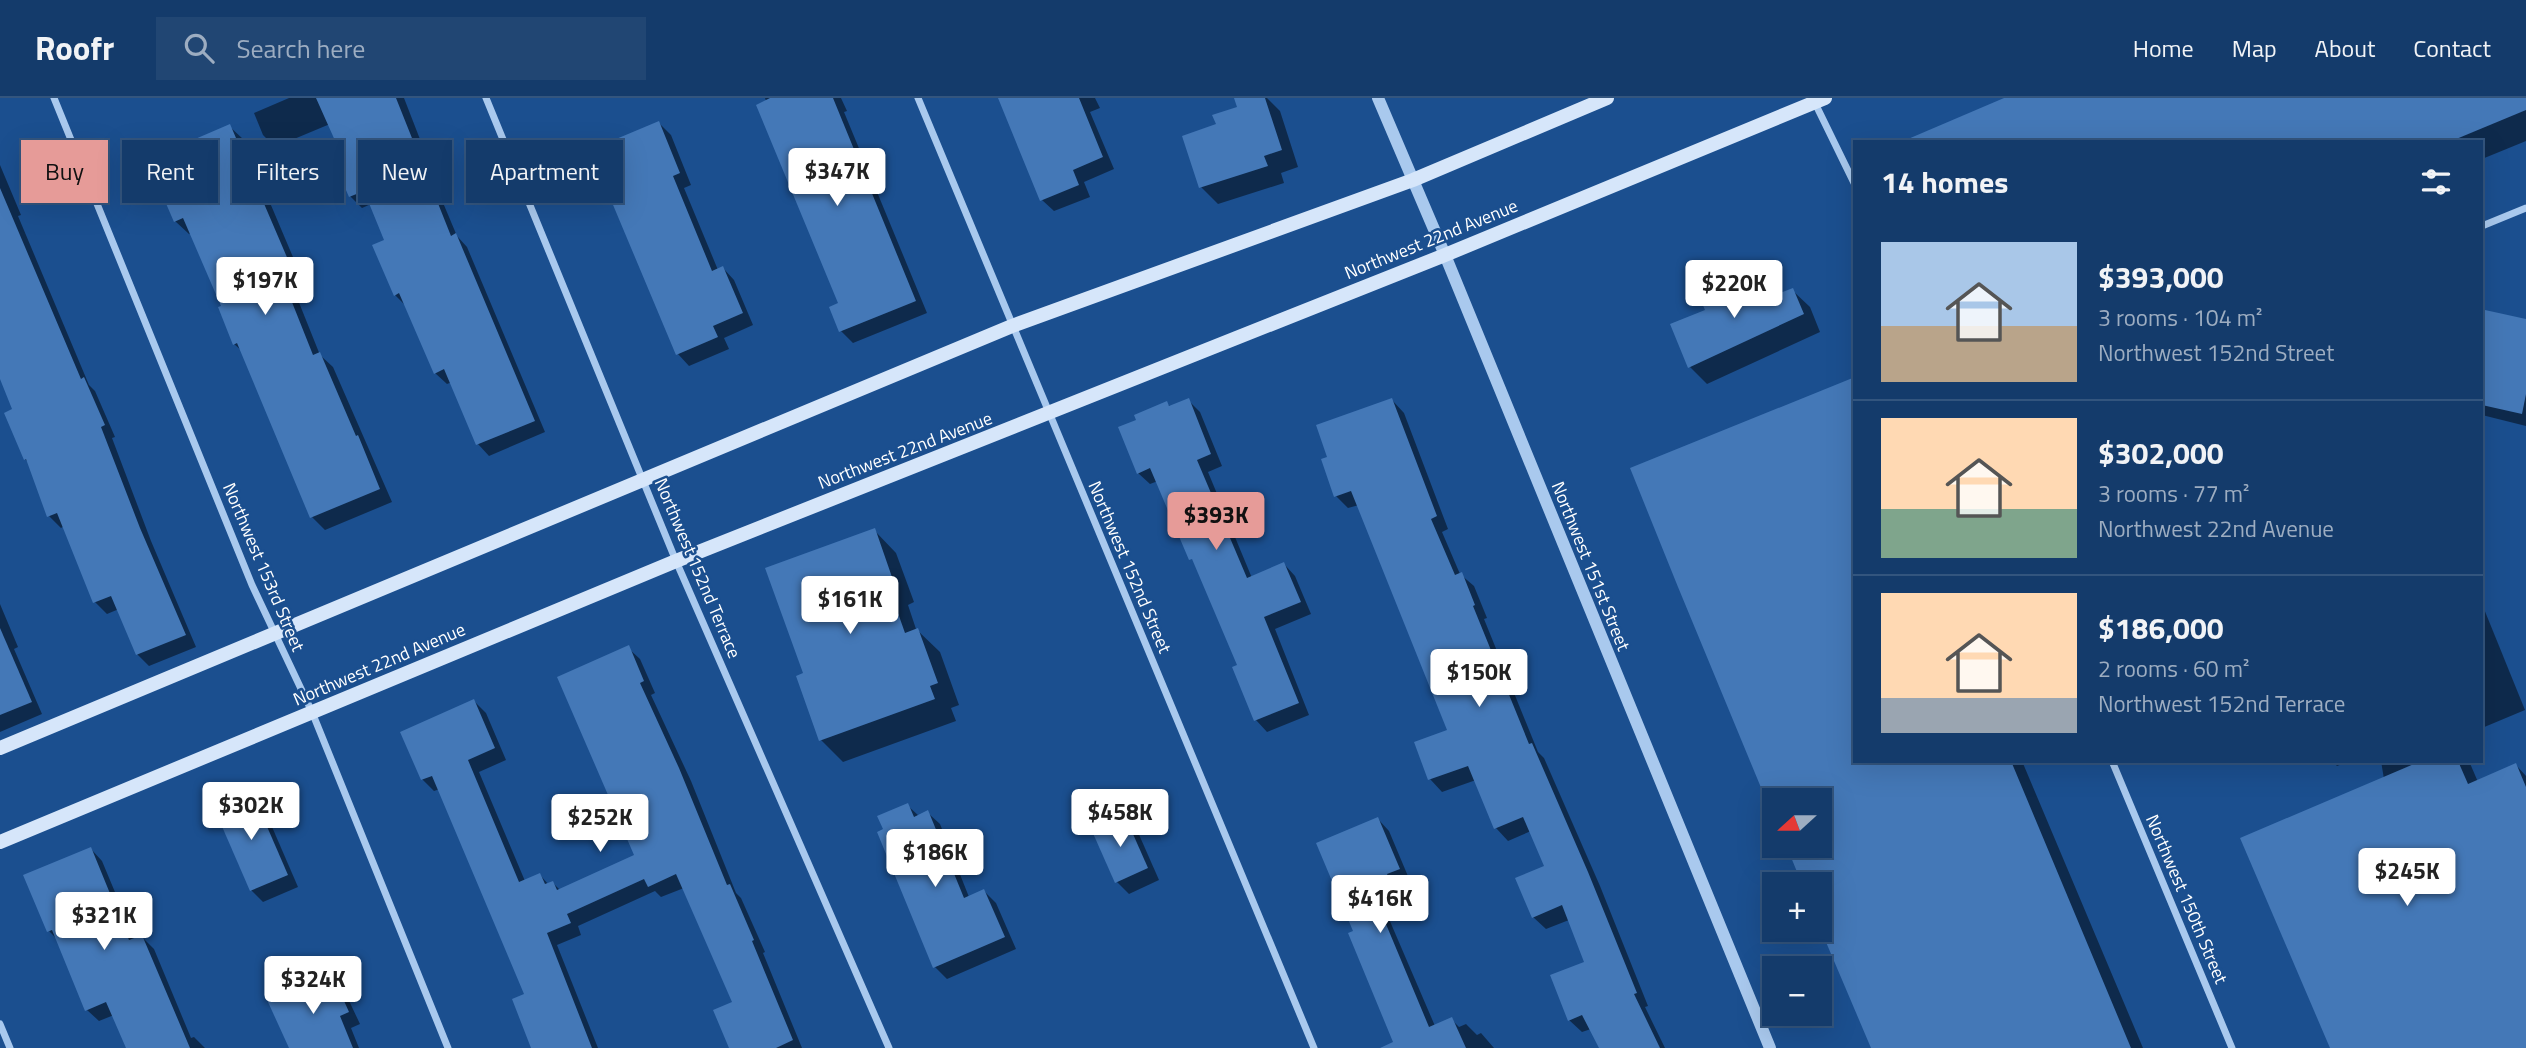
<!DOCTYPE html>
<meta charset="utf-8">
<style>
:root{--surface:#143b6b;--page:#214673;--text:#f1f3f6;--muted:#9dadc1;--line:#33557e;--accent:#e69b98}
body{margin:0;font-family:"Titillium Web",sans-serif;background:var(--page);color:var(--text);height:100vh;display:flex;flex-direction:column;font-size:26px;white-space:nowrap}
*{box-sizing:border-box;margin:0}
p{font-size:23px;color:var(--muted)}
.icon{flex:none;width:38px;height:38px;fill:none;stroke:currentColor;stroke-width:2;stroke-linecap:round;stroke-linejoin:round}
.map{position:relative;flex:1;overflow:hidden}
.panel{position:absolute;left:1853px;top:42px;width:630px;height:623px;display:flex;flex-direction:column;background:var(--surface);border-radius:0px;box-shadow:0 7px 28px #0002,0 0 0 2px var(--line)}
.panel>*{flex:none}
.hud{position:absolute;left:21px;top:42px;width:665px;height:63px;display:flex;gap:14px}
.needle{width:46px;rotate:249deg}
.fabs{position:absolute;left:1762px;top:690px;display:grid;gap:14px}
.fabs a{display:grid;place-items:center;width:70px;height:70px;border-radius:0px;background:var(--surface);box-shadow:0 7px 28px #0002,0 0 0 2px var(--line);font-size:35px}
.price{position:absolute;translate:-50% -60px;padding:0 16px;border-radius:7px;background:#fff;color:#222;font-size:23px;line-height:46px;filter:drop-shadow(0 2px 4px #0008)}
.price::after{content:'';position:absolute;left:50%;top:42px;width:21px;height:16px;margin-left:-10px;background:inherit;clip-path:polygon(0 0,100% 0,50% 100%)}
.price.selected{background:var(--accent);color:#111}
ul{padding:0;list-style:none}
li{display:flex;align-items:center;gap:21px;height:175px;padding:0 28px}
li+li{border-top:2px solid var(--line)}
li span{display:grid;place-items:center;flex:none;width:196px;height:140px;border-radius:0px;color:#555}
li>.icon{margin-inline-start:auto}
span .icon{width:84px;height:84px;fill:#fffc;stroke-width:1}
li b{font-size:30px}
h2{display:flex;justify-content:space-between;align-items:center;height:84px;padding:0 28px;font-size:30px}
.tag{padding:0 24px;border-radius:0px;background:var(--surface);box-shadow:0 7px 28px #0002,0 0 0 2px var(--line);font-size:24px;line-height:63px}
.tag.selected{background:var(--accent);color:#111}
header{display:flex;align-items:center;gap:42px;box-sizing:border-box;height:98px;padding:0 35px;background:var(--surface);border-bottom:2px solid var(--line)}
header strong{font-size:33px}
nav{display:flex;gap:38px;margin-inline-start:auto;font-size:24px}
.search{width:490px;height:63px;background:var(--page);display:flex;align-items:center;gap:18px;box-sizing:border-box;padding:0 24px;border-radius:0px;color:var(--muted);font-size:26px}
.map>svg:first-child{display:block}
</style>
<header>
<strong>Roofr</strong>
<div class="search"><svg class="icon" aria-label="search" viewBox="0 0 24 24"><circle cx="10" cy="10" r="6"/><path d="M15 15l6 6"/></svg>Search here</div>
<nav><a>Home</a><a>Map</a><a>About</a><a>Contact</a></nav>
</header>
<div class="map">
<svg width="2526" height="950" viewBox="0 0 2526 950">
<rect width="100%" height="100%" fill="#1b4f8f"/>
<g fill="#0007">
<path d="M289,0H404L435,80L433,81L457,138L467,149L545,334L489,358L478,346L452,284L447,286L435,275L407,209L395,197L386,143L371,106L362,110L350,98L347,66L330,26L275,49L263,37L254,15Z"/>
<path d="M765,0H841L847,13L844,14L927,215L853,245L841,233L831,210L841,206Z"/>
<path d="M1000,0H1095L1100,10L1090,14L1114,71L1084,84L1090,99L1054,113L1042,102Z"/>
<path d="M1249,0H1267L1280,13L1298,69L1281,75L1284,85L1218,106L1201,89L1239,10Z"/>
<path d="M2009,0H2526V43L2482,61V44H1942Z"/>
<path d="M659,25L671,37L691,87L684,90L718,172L723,170L734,182L753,227L724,240L729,251L689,268L678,256Z"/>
<path d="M229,28L243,41L301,178L290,182L320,257L333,269L392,404L325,432L312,419L242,253L234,246L223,209L192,135L189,136L175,123L168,76Z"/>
<path d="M0,67L21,117L18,118L89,287L95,293L115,339L112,340L151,443L196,549L149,568L137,556L119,511L107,516L95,504L64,428L61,430L49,418L29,365L25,361L15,312L0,277Z"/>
<path d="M1767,181L1782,196L1792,192L1810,209L1820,234L1707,286L1690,269L1707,213Z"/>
<path d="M2487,214L2526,223V328L2482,317V239Z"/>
<path d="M1855,289V663H2022L2143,950H1872L1820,825V702H1774V715L1632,371Z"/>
<path d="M1188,302L1200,314L1222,368L1208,374L1252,480L1284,466L1295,478L1311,516L1275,531L1309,617L1267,634L1256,622L1235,570L1240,568L1158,383L1150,386L1138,375V323L1167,306L1171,309Z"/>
<path d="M1392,302L1404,315L1448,431L1442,434L1460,476L1474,488L1487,520L1484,521L1538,654L1544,660L1600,788L1648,908L1645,909L1665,950H1601L1591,931L1582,934L1569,922L1586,865L1569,822L1546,831L1533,819L1546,769L1531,733L1508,743L1496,730L1476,682L1442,694L1430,681L1449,633L1359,407L1348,410L1336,398L1329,360Z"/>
<path d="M874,432L896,455L914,504L908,507L916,531L940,554L959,607L951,610L956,623L843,664L821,642L805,576Z"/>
<path d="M0,506L18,549L14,551L42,616L0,634Z"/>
<path d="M2482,506L2525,612L2482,630Z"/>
<path d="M628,550L640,561L655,595L651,597L691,683L736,795L741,800L765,854L763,855L802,950H731L735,904L684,790L661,799L655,793L578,828L581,837L557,847L598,950H535L526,897L440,691L434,693L422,681L474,603L486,615L506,662L479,674L525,783L540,777L549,787L553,785L560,792L636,757Z"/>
<path d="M2332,663H2350L2337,668Z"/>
<path d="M2381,663H2469L2478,684L2516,667L2526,678V950H2332L2384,681Z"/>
<path d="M251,696L263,708L298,789L263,804L251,792Z"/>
<path d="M907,707L919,718L928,715L940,726L969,799L984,793L996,805L1016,851L947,881L935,869L885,732Z"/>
<path d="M1125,720L1137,732L1159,782L1129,796L1117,784Z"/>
<path d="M1378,721L1389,733L1410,783L1398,788L1402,799L1383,807L1435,928L1451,921L1459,929L1466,926L1477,937L1481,935L1494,950H1398L1355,834Z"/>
<path d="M91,751L102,763L135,842L142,839L154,851L191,940L194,939L205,950H127L114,917L99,923L87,912L59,843L49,833Z"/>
<path d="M331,878L343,890L360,926L351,930L359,950H291Z"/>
</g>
<g fill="#4478b7">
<path d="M316,0H396L451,138L456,135L535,323L476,347L444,271L434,276L399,195L394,198L372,147L384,142L364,93L349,99L336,69L345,65Z"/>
<path d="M770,0H833L916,203L839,234L829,209L838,205L756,7Z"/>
<path d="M998,0H1079L1103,59L1073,72L1079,87L1040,103Z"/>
<path d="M1234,0H1265L1282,52L1264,58L1268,68L1199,90L1182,38L1216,26L1212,17L1237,9Z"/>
<path d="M2004,0H2526V12L2449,44H1901Z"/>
<path d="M659,23L680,75L673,78L712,173L723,168L743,215L713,228L718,239L676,257L590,52Z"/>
<path d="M230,26L289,164L278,169L313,257L320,254L356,338L358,337L380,391L310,420L237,245L233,247L218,209L221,208L183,120L174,124L155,80L166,75L158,57Z"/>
<path d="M0,90L81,281L84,279L105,327L101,329L140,430L186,537L136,557L111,498L93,505L57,415L47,419L26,361L24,362L4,315L12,311L0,281Z"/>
<path d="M1767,179L1775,197L1793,190L1804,216L1688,270L1670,226L1705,212L1702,205Z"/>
<path d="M2485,212L2526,221V296L2522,316L2482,307V231Z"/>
<path d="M1855,279V663H2011L2131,950H1871L1820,830V786H1802L1786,747H1820V702H1774V721L1678,489L1630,370Z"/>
<path d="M1189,300L1211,356L1197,362L1247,480L1284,464L1301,504L1264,519L1299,605L1254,623L1232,569L1237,567L1192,461L1189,462L1150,370L1137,376L1118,329L1136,322L1134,317L1167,303L1169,308Z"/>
<path d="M1392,300L1437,418L1431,421L1455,477L1462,474L1475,507L1473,508L1529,646L1532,645L1588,774L1637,895L1634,896L1660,950H1599L1582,917L1568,923L1550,877L1584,864L1562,807L1532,820L1515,780L1544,768L1523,719L1494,731L1468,668L1428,682L1414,644L1447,632L1351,393L1334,399L1321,361L1327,359L1316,327Z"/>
<path d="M875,430L893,482L887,484L905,535L918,530L938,585L930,588L935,601L819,643L796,578L803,575L765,470Z"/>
<path d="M0,530L32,604L0,617Z"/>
<path d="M629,547L644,583L640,585L679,670L727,787L730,786L754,842L752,843L793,942L776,950H729L713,912L732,904L676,776L648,789L644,781L567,816L571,825L547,835L592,950H531L512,901L524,896L432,678L421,682L400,634L474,601L495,650L468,662L519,784L540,775L545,786L553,783L557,792L634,757L557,579Z"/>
<path d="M2421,663H2458L2468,686L2516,665L2526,689V950H2330L2240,740Z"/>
<path d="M252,694L288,777L250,793L214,710Z"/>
<path d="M908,705L914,719L928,712L964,800L984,791L1005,839L933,870L877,734L883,731L877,718Z"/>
<path d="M1125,718L1148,770L1115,785L1092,733Z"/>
<path d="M1378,719L1400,771L1387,776L1392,787L1373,795L1429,929L1452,919L1466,950H1380L1393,944L1348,835L1353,833L1316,745Z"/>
<path d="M91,749L129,842L142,837L190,950H126L106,904L85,913L52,832L47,834L23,777Z"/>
<path d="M332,876L349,914L340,918L353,950H289L268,904Z"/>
</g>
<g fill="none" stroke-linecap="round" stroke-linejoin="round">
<g stroke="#a9c9ee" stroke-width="7">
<path d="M54,0L252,487L312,614L448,950"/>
<path d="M486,0L676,463L889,950"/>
<path d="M918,0L1314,950"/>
<path d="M1814,3L1855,87"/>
<path d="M2482,128L2526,110"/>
<path d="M2112,663L2232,950"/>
<path d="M0,926L10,950"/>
</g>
<path stroke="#a9c9ee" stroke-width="12" d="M1378,0L1445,157L1770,950"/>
<g stroke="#d6e6fa" stroke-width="14">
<path d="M0,650L1012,228L1413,82L1607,0"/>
<path d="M0,744L676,463L1445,157L1825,0"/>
</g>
</g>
<g text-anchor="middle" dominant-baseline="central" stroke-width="5" stroke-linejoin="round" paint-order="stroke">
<g font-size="18" fill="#fff" stroke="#1b4f8f">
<text transform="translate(1431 141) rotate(-22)">Northwest 22nd Avenue</text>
<text transform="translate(905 352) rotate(-21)">Northwest 22nd Avenue</text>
<text transform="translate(1591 468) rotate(68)">Northwest 151st Street</text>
<text transform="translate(264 469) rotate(67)">Northwest 153rd Street</text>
<text transform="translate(1130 469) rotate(67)">Northwest 152nd Street</text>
<text transform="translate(698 470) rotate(67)">Northwest 152nd Terrace</text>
<text transform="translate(379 566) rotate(-23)">Northwest 22nd Avenue</text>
<text transform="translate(2187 801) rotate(67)">Northwest 150th Street</text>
</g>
</g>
</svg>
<div class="fabs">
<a><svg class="needle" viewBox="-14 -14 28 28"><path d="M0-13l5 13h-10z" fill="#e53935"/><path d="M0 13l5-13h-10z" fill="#9dadc1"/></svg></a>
<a>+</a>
<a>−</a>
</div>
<b class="price" style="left:837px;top:110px">$347K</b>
<b class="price" style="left:265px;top:219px">$197K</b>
<b class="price" style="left:1734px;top:222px">$220K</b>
<b class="price selected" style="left:1216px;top:454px">$393K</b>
<b class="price" style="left:850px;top:538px">$161K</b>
<b class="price" style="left:1479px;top:611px">$150K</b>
<b class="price" style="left:251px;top:744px">$302K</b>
<b class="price" style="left:1120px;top:751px">$458K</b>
<b class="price" style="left:600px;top:756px">$252K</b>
<b class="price" style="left:935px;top:791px">$186K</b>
<b class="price" style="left:2407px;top:810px">$245K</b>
<b class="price" style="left:1380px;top:837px">$416K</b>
<b class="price" style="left:104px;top:854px">$321K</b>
<b class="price" style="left:313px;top:918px">$324K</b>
<div class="hud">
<a class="tag selected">Buy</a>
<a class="tag">Rent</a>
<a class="tag">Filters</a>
<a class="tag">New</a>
<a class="tag">Apartment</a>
</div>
<section class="panel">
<h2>14 homes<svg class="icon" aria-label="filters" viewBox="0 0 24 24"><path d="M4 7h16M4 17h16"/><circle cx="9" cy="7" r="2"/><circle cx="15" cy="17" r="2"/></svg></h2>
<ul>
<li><span style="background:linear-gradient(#a9c7e8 60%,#b9a48a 0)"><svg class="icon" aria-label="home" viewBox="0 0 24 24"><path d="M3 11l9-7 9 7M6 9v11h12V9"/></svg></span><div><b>$393,000</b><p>3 rooms · 104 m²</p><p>Northwest 152nd Street</p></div></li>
<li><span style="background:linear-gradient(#ffd9b3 65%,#7fa58c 0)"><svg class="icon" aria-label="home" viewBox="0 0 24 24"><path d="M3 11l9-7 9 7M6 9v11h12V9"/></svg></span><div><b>$302,000</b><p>3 rooms · 77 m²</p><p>Northwest 22nd Avenue</p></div></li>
<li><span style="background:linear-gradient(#ffd9b3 75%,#9aa5b1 0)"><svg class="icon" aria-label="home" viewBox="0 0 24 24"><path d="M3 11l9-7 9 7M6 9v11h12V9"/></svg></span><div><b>$186,000</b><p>2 rooms · 60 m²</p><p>Northwest 152nd Terrace</p></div></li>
</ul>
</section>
</div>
